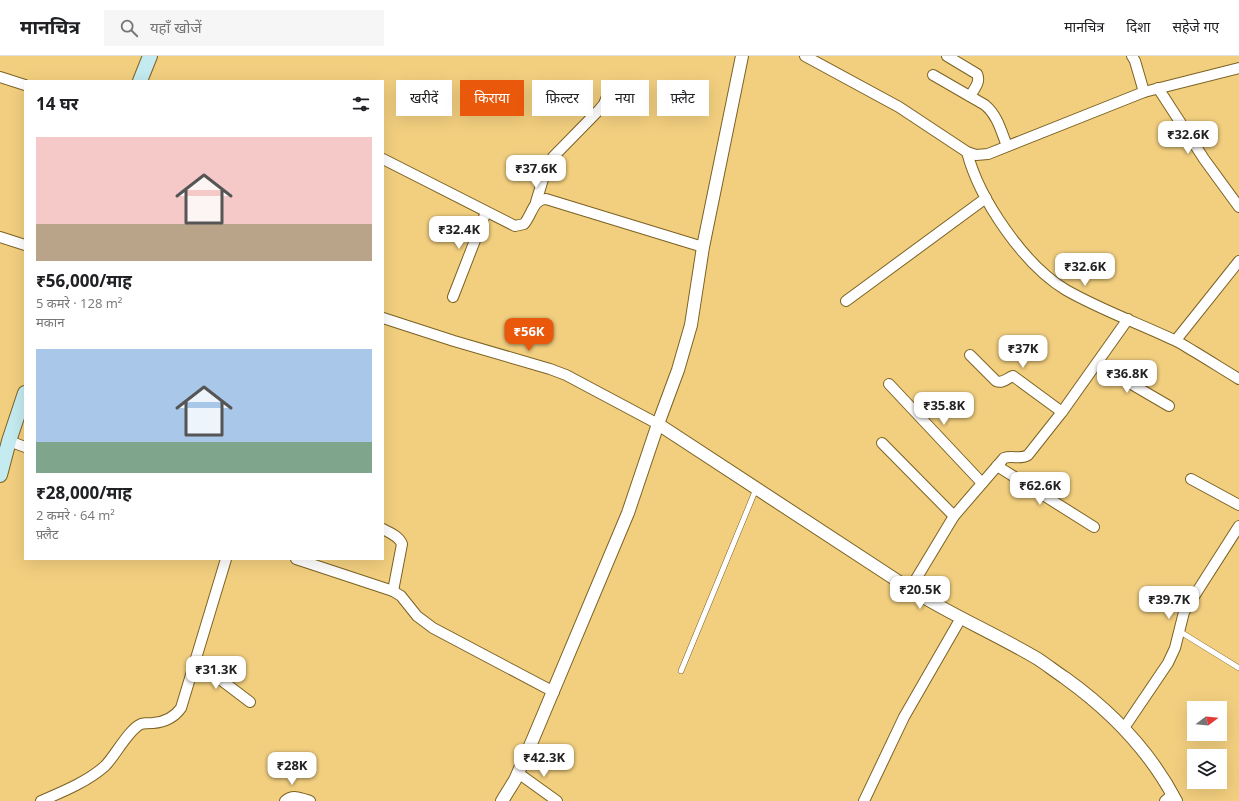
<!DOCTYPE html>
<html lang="hi">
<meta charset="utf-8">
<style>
:root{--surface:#fff;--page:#f6f6f6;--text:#202124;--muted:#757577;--line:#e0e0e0;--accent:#ea580c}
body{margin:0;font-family:"Open Sans","Noto Sans Devanagari",sans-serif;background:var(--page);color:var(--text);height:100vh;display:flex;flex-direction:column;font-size:15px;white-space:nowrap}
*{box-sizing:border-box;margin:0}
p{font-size:13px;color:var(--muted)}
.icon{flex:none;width:22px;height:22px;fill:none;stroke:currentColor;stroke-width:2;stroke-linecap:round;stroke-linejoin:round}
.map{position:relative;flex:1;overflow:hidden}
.panel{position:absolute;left:24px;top:24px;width:360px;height:480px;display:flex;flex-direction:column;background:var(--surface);border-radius:0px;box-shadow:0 4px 16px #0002}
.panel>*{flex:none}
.banner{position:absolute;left:396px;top:24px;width:380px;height:36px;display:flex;gap:8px}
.needle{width:26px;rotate:74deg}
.fabs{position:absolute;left:1187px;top:645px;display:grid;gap:8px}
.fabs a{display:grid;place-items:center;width:40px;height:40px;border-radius:0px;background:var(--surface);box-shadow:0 4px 16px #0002;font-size:20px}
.price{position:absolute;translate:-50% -34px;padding:0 9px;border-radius:8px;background:#fff;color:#222;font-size:13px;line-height:26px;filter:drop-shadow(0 1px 2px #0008)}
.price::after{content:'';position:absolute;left:50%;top:24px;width:12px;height:9px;margin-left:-6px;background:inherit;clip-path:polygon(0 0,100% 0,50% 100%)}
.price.active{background:var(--accent);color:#fff}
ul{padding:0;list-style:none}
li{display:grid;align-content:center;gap:8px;height:212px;padding:0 12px}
li span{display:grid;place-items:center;height:124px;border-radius:0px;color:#555}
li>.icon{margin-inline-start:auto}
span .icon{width:72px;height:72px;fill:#fffc;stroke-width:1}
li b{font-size:17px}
h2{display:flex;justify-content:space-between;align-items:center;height:48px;padding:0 12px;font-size:17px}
.tag{padding:0 14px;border-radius:0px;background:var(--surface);box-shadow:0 4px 16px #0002;font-size:14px;line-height:36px}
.tag.active{background:var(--accent);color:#fff}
header{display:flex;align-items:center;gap:24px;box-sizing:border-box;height:56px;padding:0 20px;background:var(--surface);border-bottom:1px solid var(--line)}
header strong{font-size:19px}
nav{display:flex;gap:22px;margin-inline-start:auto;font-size:14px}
.search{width:280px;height:36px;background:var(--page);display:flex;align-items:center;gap:10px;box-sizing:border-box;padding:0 14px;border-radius:0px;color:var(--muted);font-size:15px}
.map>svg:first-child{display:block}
</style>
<header>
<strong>मानचित्र</strong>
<div class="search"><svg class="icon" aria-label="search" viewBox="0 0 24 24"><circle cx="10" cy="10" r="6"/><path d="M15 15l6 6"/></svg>यहाँ खोजें</div>
<nav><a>मानचित्र</a><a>दिशा</a><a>सहेजे गए</a></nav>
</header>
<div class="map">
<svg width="1239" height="745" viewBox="0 0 1239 745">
<rect width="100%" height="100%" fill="#f2cf7f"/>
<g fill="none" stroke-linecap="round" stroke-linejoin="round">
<g stroke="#7b6224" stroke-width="6">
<g id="service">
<path d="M1179,575L1239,612"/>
<path d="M681,615L756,433"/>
</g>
</g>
<g stroke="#7b6224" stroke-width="12">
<g id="minor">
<path d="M805,0L899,51L967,96L976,99L988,98L1144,36L1239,12"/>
<path d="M947,0L977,18C981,26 974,33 970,40"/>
<path d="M1132,0L1135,5L1144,36"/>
<path d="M933,19L985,49C998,60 1001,75 1007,90"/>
<path d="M0,21L25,29"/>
<path d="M1158,32L1204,103L1239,151"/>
<path d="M967,96C979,143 1024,209 1066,234C1101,254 1138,267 1174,284C1181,287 1188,292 1195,296C1210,305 1224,314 1239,323"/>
<path d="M383,103L515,170L524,168C532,159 533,143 546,143L703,191"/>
<path d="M536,146L544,120L553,101L599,54L604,48L608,38"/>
<path d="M0,181L25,189"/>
<path d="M453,241L486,156"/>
<path d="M846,245L986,142"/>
<path d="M383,262L454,285L550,313L566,319L658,368"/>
<path d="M1176,284L1239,205"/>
<path d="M970,299L996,325C1003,328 1007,322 1013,320L1062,356"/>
<path d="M1097,308L1169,350"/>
<path d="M889,328L982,427"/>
<path d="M9,385L25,391"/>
<path d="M882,387L954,460"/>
<path d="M997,410L1094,471"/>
<path d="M1191,423L1239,449"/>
<path d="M383,473C390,477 399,480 402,488L393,535"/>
<path d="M296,503L393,535L401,540L417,560L433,572L554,636"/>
<path d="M910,533L954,460L1004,402C1012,399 1021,404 1028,399L1062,356L1128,263"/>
<path d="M196,605L250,646"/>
<path d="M1124,672L1168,607L1175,592L1184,556L1239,470"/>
<path d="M518,717L557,745"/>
<path d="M41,745C62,736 87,726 105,710C115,700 129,673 141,668C144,667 149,667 153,667C165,666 174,662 181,652L226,503"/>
<path d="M285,745C293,738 301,742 310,745"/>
<path d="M864,745L904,661L961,562"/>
<path d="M1165,745L1173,738"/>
</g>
</g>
<g stroke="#7b6224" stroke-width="14">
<g id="tertiary">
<path d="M658,368L910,533C951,559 996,578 1038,603C1047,609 1056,616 1065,622C1111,655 1150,695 1176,745"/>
<path d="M502,745L515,724L533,683L628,457L658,368L678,314L691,269L703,191L742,0"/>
</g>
</g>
<g stroke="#7b6224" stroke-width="16">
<g id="secondary">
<path d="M140,25L150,0"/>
<path d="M0,419L9,385L25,337"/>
</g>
</g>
<use href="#service" stroke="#fff" stroke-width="5"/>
<use href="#minor" stroke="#fff" stroke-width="10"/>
<use href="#tertiary" stroke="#fff" stroke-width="12"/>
<use href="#secondary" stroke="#c3ebf0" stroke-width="14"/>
</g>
</svg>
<div class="fabs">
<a><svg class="needle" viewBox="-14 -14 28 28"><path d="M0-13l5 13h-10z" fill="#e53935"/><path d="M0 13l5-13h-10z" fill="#757577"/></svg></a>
<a><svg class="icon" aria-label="layers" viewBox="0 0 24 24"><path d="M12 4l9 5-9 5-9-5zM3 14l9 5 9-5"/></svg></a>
</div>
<b class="price" style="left:1188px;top:99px">₹32.6K</b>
<b class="price" style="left:536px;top:133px">₹37.6K</b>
<b class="price" style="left:459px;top:194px">₹32.4K</b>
<b class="price" style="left:1085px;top:231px">₹32.6K</b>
<b class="price active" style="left:529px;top:296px">₹56K</b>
<b class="price" style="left:1023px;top:313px">₹37K</b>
<b class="price" style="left:1127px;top:338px">₹36.8K</b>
<b class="price" style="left:944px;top:370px">₹35.8K</b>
<b class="price" style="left:1040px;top:450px">₹62.6K</b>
<b class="price" style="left:920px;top:554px">₹20.5K</b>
<b class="price" style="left:1169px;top:564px">₹39.7K</b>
<b class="price" style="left:216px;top:634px">₹31.3K</b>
<b class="price" style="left:544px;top:722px">₹42.3K</b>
<b class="price" style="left:292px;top:730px">₹28K</b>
<div class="banner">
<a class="tag">खरीदें</a>
<a class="tag active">किराया</a>
<a class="tag">फ़िल्टर</a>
<a class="tag">नया</a>
<a class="tag">फ़्लैट</a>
</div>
<section class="panel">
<h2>14 घर<svg class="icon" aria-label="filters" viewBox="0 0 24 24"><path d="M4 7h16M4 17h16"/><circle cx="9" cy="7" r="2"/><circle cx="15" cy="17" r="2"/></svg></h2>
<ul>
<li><span style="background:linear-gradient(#f6c9c9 70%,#b9a48a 0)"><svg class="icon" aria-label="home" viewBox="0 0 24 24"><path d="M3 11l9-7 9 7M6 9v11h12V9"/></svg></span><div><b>₹56,000/माह</b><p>5 कमरे · 128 m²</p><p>मकान</p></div></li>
<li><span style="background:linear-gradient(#a9c7e8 75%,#7fa58c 0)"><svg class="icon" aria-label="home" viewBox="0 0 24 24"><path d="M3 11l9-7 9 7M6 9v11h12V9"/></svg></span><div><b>₹28,000/माह</b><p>2 कमरे · 64 m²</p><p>फ़्लैट</p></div></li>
</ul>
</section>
</div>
